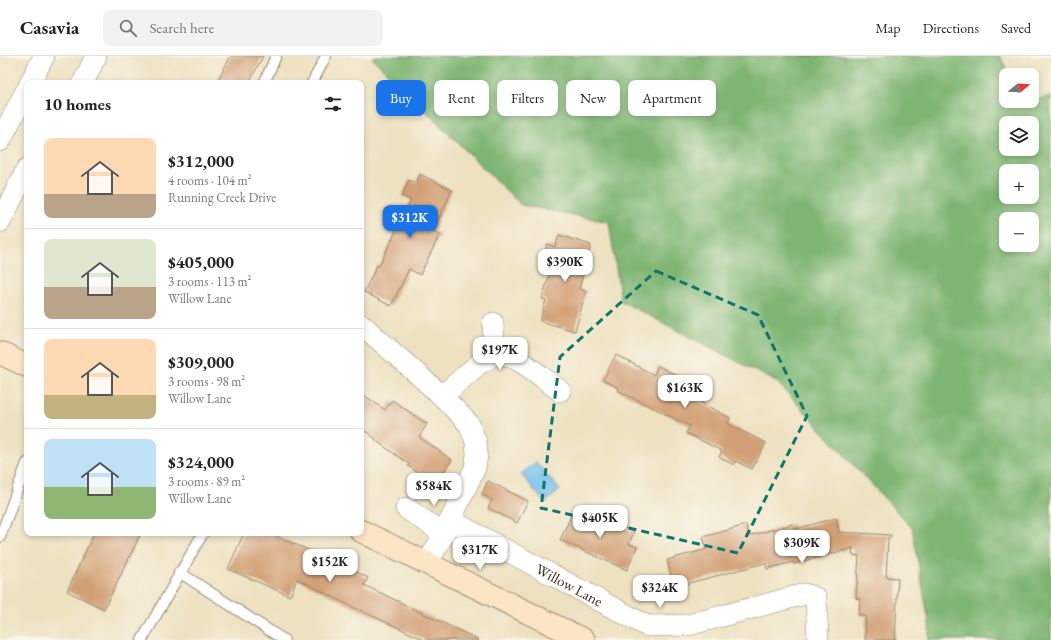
<!DOCTYPE html>
<meta charset="utf-8">
<style>
:root{--surface:#fff;--page:#f2f2f2;--text:#222;--muted:#767676;--line:#e0e0e0;--accent:#1a73e8}
body{margin:0;font-family:"EB Garamond",serif;background:var(--page);color:var(--text);height:100vh;display:flex;flex-direction:column;font-size:15px;white-space:nowrap}
*{box-sizing:border-box;margin:0}
p{font-size:13px;color:var(--muted)}
.icon{flex:none;width:22px;height:22px;fill:none;stroke:currentColor;stroke-width:2;stroke-linecap:round;stroke-linejoin:round}
.map{position:relative;flex:1;overflow:hidden}
.panel{position:absolute;left:24px;top:24px;width:340px;height:456px;display:flex;flex-direction:column;background:var(--surface);border-radius:8px;box-shadow:0 2px 6px #0003}
.panel>*{flex:none}
.guide{position:absolute;left:376px;top:24px;width:380px;height:36px;display:flex;gap:8px}
.needle{width:26px;rotate:72deg}
.fabs{position:absolute;left:999px;top:12px;display:grid;gap:8px}
.fabs a{display:grid;place-items:center;width:40px;height:40px;border-radius:8px;background:var(--surface);box-shadow:0 2px 6px #0003;font-size:20px}
.price{position:absolute;translate:-50% -34px;padding:0 9px;border-radius:8px;background:#fff;color:#222;font-size:13px;line-height:26px;filter:drop-shadow(0 1px 2px #0008)}
.price::after{content:'';position:absolute;left:50%;top:24px;width:12px;height:9px;margin-left:-6px;background:inherit;clip-path:polygon(0 0,100% 0,50% 100%)}
.price.current{background:var(--accent);color:#fff}
ul{padding:0;list-style:none}
li{display:flex;align-items:center;gap:12px;height:100px;padding:0 20px}
li+li{border-top:1px solid var(--line)}
li span{display:grid;place-items:center;flex:none;width:112px;height:80px;border-radius:8px;color:#555}
li>.icon{margin-inline-start:auto}
span .icon{width:48px;height:48px;fill:#fffc;stroke-width:1}
li b{font-size:17px}
h2{display:flex;justify-content:space-between;align-items:center;height:48px;padding:0 20px;font-size:17px}
.chip{padding:0 14px;border-radius:8px;background:var(--surface);box-shadow:0 2px 6px #0003;font-size:14px;line-height:36px}
.chip.current{background:var(--accent);color:#fff}
header{display:flex;align-items:center;gap:24px;box-sizing:border-box;height:56px;padding:0 20px;background:var(--surface);border-bottom:1px solid var(--line)}
header strong{font-size:19px}
nav{display:flex;gap:22px;margin-inline-start:auto;font-size:14px}
.search{width:280px;height:36px;background:var(--page);display:flex;align-items:center;gap:10px;box-sizing:border-box;padding:0 14px;border-radius:8px;color:var(--muted);font-size:15px}
.map>svg:first-child{display:block}
</style>
<header>
<strong>Casavia</strong>
<div class="search"><svg class="icon" aria-label="search" viewBox="0 0 24 24"><circle cx="10" cy="10" r="6"/><path d="M15 15l6 6"/></svg>Search here</div>
<nav><a>Map</a><a>Directions</a><a>Saved</a></nav>
</header>
<div class="map">
<svg width="1051" height="584" viewBox="0 0 1051 584">
<rect width="100%" height="100%" fill="#fbf7ec"/>
<filter id="ink" filterUnits="userSpaceOnUse"><feTurbulence type="fractalNoise" baseFrequency=".025" numOctaves="2"/><feDisplacementMap in="SourceGraphic" scale="8" xChannelSelector="R" yChannelSelector="G"/><feConvolveMatrix kernelMatrix="1 2 1 2 8 2 1 2 1" color-interpolation-filters="sRGB"/></filter>
<filter id="wash" filterUnits="userSpaceOnUse"><feTurbulence type="fractalNoise" baseFrequency=".012" numOctaves="4" result="noise"/><feDisplacementMap in="SourceGraphic" scale="16" xChannelSelector="R" yChannelSelector="G"/><feGaussianBlur stdDeviation="0.9" result="paint"/><feColorMatrix in="noise" values="0 0 0 0 0 0 0 0 0 0 0 0 0 0 0 0 0 1.4 0 .05"/><feComposite in="paint" operator="in"/></filter>
<g filter="url(#wash)">
<rect width="100%" height="100%" fill="#ede1c0"/>
<path fill="#7eb572" stroke="#5c7048" fill-rule="evenodd" d="M374,0H1000L1010,19H1006V45H1024L1025,47L1051,40V584H929V566L912,472L777,326L621,245L609,166L521,149L372,2ZM1006,67H1032V93H1006ZM1006,115H1032V141H1006ZM1006,163H1032V189H1006Z"/>
<path fill="#6fbeea" stroke="#557484" d="M536,406L560,434L545,447L521,418Z"/>
<g id="blocks">
<g fill="#d2a076">
<path d="M231,0H263L249,27H216Z"/>
<path d="M420,118L452,134L433,175L440,178L420,219L409,213L391,250L364,236L377,209L379,210L411,144L402,140L409,124L416,127Z"/>
<path d="M559,179L591,189L579,233L586,235L575,275L540,265L546,244L542,243L553,206L543,203L547,188L555,191Z"/>
<path d="M616,299L654,319L658,310L700,331L694,343L730,362L728,368L766,387L752,413L735,405L734,409L719,401L722,395L686,377L690,370L617,334L619,332L603,324Z"/>
<path d="M361,337L385,354L392,344L427,368L419,381L452,404L435,428L408,410L409,408L375,384L376,383L361,372Z"/>
<path d="M488,425L528,445L517,467L488,452L492,444L482,438Z"/>
<path d="M587,455L634,476L629,488L637,491L627,514L560,484L573,456L584,461Z"/>
<path d="M836,462L839,476L891,479V481L888,482L886,521L898,522L895,584H865L866,560L859,559L860,543L856,542L859,500L852,499L853,492L794,508L793,506L767,513L765,507L674,531L667,504L707,493L703,481L746,469L749,480L793,468L795,473Z"/>
<path d="M94,477H141L104,553L67,535Z"/>
<path d="M244,477H269L318,498L319,496L368,522L364,529L479,584H425L353,551L297,523L290,540L228,513Z"/>
</g>
</g>
</g>
<g filter="url(#ink)">
<use href="#blocks" fill-opacity="0" stroke="#94866f" stroke-width="1"/>
<g fill="none" stroke-linecap="round" stroke-linejoin="round">
<g stroke="#94866f" stroke-width="12">
<g id="lane">
<path d="M264,27L276,0"/>
<path d="M312,27L326,0"/>
<path d="M0,481L27,407"/>
<path d="M179,516L284,584"/>
<path d="M142,584L203,477"/>
</g>
</g>
<g stroke="#94866f" stroke-width="22">
<g id="street">
<path d="M30,27L44,0"/>
<path d="M83,27L96,0"/>
<path d="M0,85L27,33"/>
<path d="M0,166L27,113"/>
<path d="M493,267L494,286L498,297"/>
<path d="M361,268L442,340L469,368L476,386L477,399L475,412L444,478L427,508"/>
<path d="M442,340L480,307L498,297C522,302 541,321 560,335"/>
<path d="M406,452L444,478"/>
<path id="s1" d="M450,464L647,570L688,569L805,538L816,542L818,584"/>
</g>
</g>
<g stroke="#94866f" stroke-width="24">
<g id="secondary">
<path d="M0,297L27,310"/>
<path d="M361,475L584,584"/>
</g>
</g>
<use href="#lane" stroke="#fff" stroke-width="10"/>
<use href="#street" stroke="#fff" stroke-width="21"/>
<use href="#secondary" stroke="#fce5c4" stroke-width="22"/>
</g>
</g>
<path fill="none" stroke="#0f766e" stroke-width="3" stroke-dasharray="8 5" stroke-linejoin="round" d="M656,215L758,259L807,360L738,497L541,452L560,301Z"/>
<g text-anchor="middle" dominant-baseline="central" stroke-width="3" stroke-linejoin="round" paint-order="stroke">
<g font-size="15" fill="#3b2a1e" stroke="#fbf7ec">
<text stroke="none"><textPath href="#s1" startOffset="136">Willow Lane</textPath></text>
</g>
</g>
</svg>
<div class="fabs">
<a><svg class="needle" viewBox="-14 -14 28 28"><path d="M0-13l5 13h-10z" fill="#e53935"/><path d="M0 13l5-13h-10z" fill="#767676"/></svg></a>
<a><svg class="icon" aria-label="layers" viewBox="0 0 24 24"><path d="M12 4l9 5-9 5-9-5zM3 14l9 5 9-5"/></svg></a>
<a>+</a>
<a>−</a>
</div>
<b class="price current" style="left:410px;top:183px">$312K</b>
<b class="price" style="left:565px;top:227px">$390K</b>
<b class="price" style="left:500px;top:315px">$197K</b>
<b class="price" style="left:685px;top:353px">$163K</b>
<b class="price" style="left:434px;top:451px">$584K</b>
<b class="price" style="left:600px;top:483px">$405K</b>
<b class="price" style="left:802px;top:508px">$309K</b>
<b class="price" style="left:480px;top:515px">$317K</b>
<b class="price" style="left:330px;top:527px">$152K</b>
<b class="price" style="left:660px;top:553px">$324K</b>
<div class="guide">
<a class="chip current">Buy</a>
<a class="chip">Rent</a>
<a class="chip">Filters</a>
<a class="chip">New</a>
<a class="chip">Apartment</a>
</div>
<section class="panel">
<h2>10 homes<svg class="icon" aria-label="filters" viewBox="0 0 24 24"><path d="M4 7h16M4 17h16"/><circle cx="9" cy="7" r="2"/><circle cx="15" cy="17" r="2"/></svg></h2>
<ul>
<li><span style="background:linear-gradient(#ffd9b3 70%,#b9a48a 0)"><svg class="icon" aria-label="home" viewBox="0 0 24 24"><path d="M3 11l9-7 9 7M6 9v11h12V9"/></svg></span><div><b>$312,000</b><p>4 rooms · 104 m²</p><p>Running Creek Drive</p></div></li>
<li><span style="background:linear-gradient(#dfe7d0 60%,#b9a48a 0)"><svg class="icon" aria-label="home" viewBox="0 0 24 24"><path d="M3 11l9-7 9 7M6 9v11h12V9"/></svg></span><div><b>$405,000</b><p>3 rooms · 113 m²</p><p>Willow Lane</p></div></li>
<li><span style="background:linear-gradient(#ffd9b3 70%,#c2b280 0)"><svg class="icon" aria-label="home" viewBox="0 0 24 24"><path d="M3 11l9-7 9 7M6 9v11h12V9"/></svg></span><div><b>$309,000</b><p>3 rooms · 98 m²</p><p>Willow Lane</p></div></li>
<li><span style="background:linear-gradient(#bfe0f5 60%,#8fb573 0)"><svg class="icon" aria-label="home" viewBox="0 0 24 24"><path d="M3 11l9-7 9 7M6 9v11h12V9"/></svg></span><div><b>$324,000</b><p>3 rooms · 89 m²</p><p>Willow Lane</p></div></li>
</ul>
</section>
</div>
